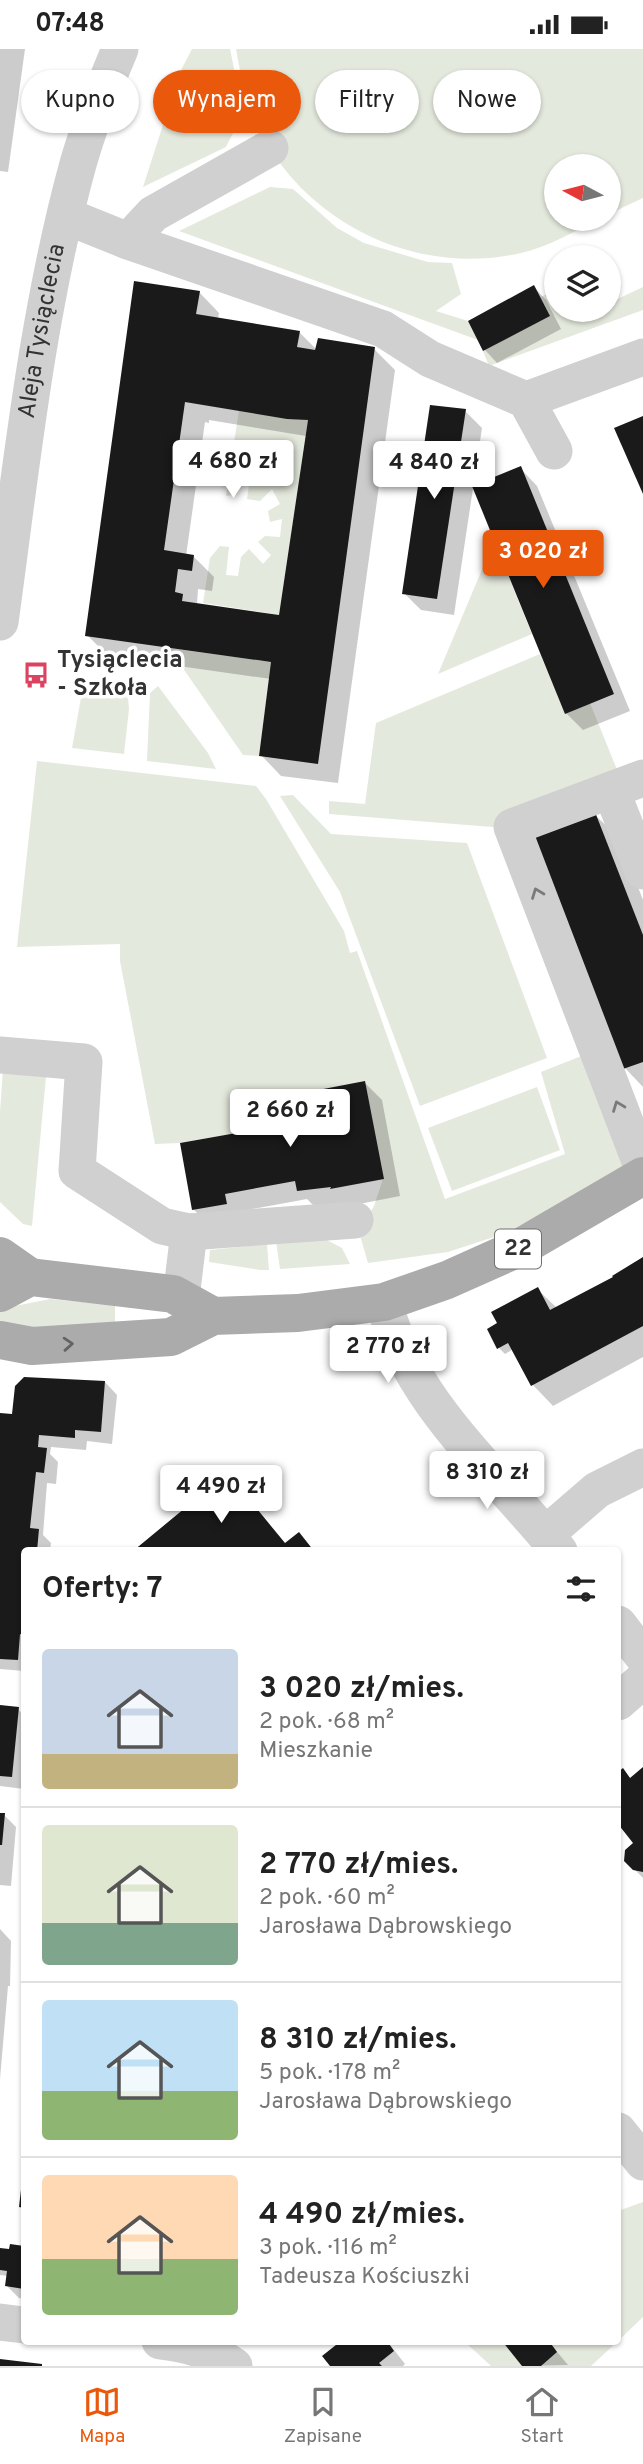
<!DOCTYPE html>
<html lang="pl">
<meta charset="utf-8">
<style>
:root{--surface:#fff;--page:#f6f6f6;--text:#222;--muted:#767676;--line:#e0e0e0;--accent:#ea580c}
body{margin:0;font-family:Overpass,sans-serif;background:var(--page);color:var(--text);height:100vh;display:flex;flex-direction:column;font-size:26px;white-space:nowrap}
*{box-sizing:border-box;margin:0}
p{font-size:23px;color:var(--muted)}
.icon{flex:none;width:38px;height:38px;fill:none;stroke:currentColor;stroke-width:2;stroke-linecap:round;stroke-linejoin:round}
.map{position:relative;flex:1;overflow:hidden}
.sheet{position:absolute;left:21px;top:1498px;width:600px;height:798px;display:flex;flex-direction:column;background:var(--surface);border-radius:7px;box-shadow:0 2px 5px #0004}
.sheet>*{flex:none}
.guide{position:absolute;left:21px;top:21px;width:602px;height:63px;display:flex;gap:14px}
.needle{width:46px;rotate:277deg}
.buttons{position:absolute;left:544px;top:105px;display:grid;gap:14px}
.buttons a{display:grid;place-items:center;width:77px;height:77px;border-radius:50%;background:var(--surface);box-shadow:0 2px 5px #0004;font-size:35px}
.price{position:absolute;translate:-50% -60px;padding:0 16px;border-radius:7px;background:#fff;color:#222;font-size:23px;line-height:46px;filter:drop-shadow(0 2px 4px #0008)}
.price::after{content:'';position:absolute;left:50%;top:42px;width:21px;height:16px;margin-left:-10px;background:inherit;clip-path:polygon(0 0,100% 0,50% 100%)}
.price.current{background:var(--accent);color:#fff}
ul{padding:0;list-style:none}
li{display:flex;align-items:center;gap:21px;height:175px;padding:0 21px}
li+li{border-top:2px solid var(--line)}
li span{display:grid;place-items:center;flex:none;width:196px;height:140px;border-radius:7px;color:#555}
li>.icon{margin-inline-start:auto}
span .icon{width:84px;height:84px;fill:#fffc;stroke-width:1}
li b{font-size:30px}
h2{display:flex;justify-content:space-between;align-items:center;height:84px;padding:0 21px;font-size:30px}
.tag{padding:0 24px;border-radius:32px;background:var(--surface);box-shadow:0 2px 5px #0004;font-size:24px;line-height:63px}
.tag.current{background:var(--accent);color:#fff}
.status{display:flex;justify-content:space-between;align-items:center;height:49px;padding:0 35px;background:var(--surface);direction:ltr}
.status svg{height:19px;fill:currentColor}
.menu{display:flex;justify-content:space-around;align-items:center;height:98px;border-top:2px solid var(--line);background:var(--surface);font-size:19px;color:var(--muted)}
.menu a{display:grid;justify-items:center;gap:4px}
.menu .current{color:var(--accent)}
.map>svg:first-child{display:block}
</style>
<div class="status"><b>07:48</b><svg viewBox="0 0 49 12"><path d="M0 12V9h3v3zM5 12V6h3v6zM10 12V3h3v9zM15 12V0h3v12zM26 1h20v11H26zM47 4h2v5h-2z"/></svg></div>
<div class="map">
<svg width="643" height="2317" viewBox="0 0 643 2317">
<rect width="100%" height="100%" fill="#fff"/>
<g fill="#e4e9dd">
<path d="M192,0H230L243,64L226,98L143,138L180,23Z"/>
<path d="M236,0H643V149L609,165V117H556V170H600C574,182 549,198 521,204C418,228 308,176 260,82C247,56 241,29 236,0Z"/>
<path d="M270,138L293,140L337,179L364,194L428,213L452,214L461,245L436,262L468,272L478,291L179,182Z"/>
<path d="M643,238V261L489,317L483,302L550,267L540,248L556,242V261H576L580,268L595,261H609V254Z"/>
<path d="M239,361L308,371L279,566L203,554L210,509L220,497L229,498L226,526L238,527L241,508L249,500L263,515L271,506L258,493L265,487L280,488L282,470L270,473L268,462L280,455L272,440L260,452L247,450L250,429L240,428L237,445L226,447Z"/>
<path d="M494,492L532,585L438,625Z"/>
<path d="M169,599L271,613L259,707L243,706Z"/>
<path d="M540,605L565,664L590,654L620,728L505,779L329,765V752L365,755L376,674Z"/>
<path d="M84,632L117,633L127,637L129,660L124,705L72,699Z"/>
<path d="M158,637L208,704L216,720L147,712L150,644Z"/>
<path d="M37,712L256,737L266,750L344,882L350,904L357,902L445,1150L565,1105L541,1023L589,1004L629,1117L506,1184L448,1203L368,1214L359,1183L374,1157L383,1130L365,1033L313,1042L314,1050L267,1059L270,1078L180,1094L155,1095L120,912V895L17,898Z"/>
<path d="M293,746L331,785L467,794L547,1009L420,1057L340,843L280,747Z"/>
<path d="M3,1020L46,1028L32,1177L23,1175L0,1153V1063Z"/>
<path d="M537,1038L560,1101L452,1142L428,1079Z"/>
<path d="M319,1187L342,1199L350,1215L280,1220L276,1192Z"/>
<path d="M267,1195L269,1221H260L209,1213L210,1201Z"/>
<path d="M50,1250L115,1256V1274L34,1281L0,1276V1260Z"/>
<path d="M643,2153V2268L618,2292V2162Z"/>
<path d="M465,2293H617L591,2317H491Z"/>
</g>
<g fill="#0003" fill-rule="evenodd">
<path d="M0,0H25L8,123L0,122Z"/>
<path d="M534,238L546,251L561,280L497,314L485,301L470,273Z"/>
<path d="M199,243L219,264L218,270L299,283L318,302L374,300L395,321L338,734L281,727L261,706L271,630L108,607L87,586ZM209,371L306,387L281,568L197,555L198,540L212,542L214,528L193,507H186L205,373L209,374Z"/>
<path d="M465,362L482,379L454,566L421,561L404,544Z"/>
<path d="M520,419L537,437L630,662L583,681L566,664Z"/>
<path d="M594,765L619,789L643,851V1038L625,1019L534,788Z"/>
<path d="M365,1034L382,1051L400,1147L349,1157L316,1159L307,1150L241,1162L211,1177L193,1160L274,1080L314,1052Z"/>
<path d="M643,1210V1308L553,1357L533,1336L513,1300L505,1305L499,1299L537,1240L557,1259L615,1229Z"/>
<path d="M105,1333L117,1346L112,1395L87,1392L86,1401L51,1398L50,1405L58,1413L56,1435L47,1434L43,1486L51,1494L50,1502H24V1622L0,1620V1366L13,1367Z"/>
<path d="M237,1429L251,1447L248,1450L286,1496L135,1502Z"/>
<path d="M0,1658L18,1660L24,1667V1740L0,1737Z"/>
<path d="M643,1720V1829L626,1812L635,1794L618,1772V1742L621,1739L618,1735V1725L623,1721L631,1730Z"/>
<path d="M0,1766H4L16,1778L11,1837L0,1836Z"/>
<path d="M0,1880L11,1892L10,1937H8L0,2030Z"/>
<path d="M11,2197L24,2199V2250L19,2249L7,2237L8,2227L0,2226V2200L9,2201Z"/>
<path d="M387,2292L405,2315L403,2317H332Z"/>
<path d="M548,2292L568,2316L524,2317Z"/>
</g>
<g fill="#1a1a1a" fill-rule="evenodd">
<path d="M134,232L200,242L196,265L300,282L297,298L315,301L318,289L375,298L318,715L259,707L271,613L85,587ZM185,353L287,370L308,371L279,566L182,552L183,545L175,543L178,520L192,522L194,506L164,501Z"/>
<path d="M534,236L550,267L483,302L468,272Z"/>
<path d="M430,356L466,360L437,550L402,545Z"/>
<path d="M643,367V445L614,379Z"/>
<path d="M521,417L614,645L565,665L472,437Z"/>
<path d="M595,763L643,886V1013L623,1020L532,787Z"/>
<path d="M365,1032L384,1130L330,1140L331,1138L297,1142L295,1132L225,1145L227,1155L192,1161L180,1094L270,1078L267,1059L314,1050L313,1042Z"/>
<path d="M643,1208V1277L531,1337L508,1294L497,1300L487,1280L497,1274L491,1263L538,1238L550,1261L613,1228L612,1227Z"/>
<path d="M24,1328L105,1332L101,1383L75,1381V1389L39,1386L38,1398L47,1399L44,1424L36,1423L30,1479L39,1480L37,1502H24V1586L20,1585L18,1611L0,1610V1364L12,1365L15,1337Z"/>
<path d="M231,1421L247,1440L243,1443L285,1494L299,1483L314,1502H133Z"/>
<path d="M0,1656L19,1658L12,1728L0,1727Z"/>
<path d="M643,1718V1823L633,1821L624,1812L625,1801L633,1794L618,1775V1723L623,1719L630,1729Z"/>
<path d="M0,1764H5L2,1796H0Z"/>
<path d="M23,1893H24V1910H21Z"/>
<path d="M23,2124H24V2159L19,2158Z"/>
<path d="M10,2195L24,2197V2240L5,2237L7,2222L0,2221V2199L9,2200Z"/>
<path d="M341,2292H387L394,2302L379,2314L382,2317H330L322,2307Z"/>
<path d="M502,2292H549L557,2303L541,2317H522Z"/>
<path d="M0,2310L42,2315V2317H0Z"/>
</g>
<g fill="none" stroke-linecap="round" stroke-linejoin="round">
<g stroke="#d0d0d0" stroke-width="37">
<path d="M66,167L128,192L383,280L430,310L526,351L554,402"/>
<path d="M128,192L153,165L270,99"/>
<path d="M526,351L643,308"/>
<path id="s1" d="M0,573C21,420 37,264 78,115C89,76 104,38 120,0"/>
<path d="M643,729L512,778L643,1120"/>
<path d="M611,741L643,822"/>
<path d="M0,1006L84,1013L77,1122L162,1177L189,1183"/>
<path d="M181,1249L189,1183L355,1171"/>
<path d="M384,1253C409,1353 496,1424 559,1502"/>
<path d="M546,1485L597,1441L643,1418"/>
<path d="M618,1575L643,1607"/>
<path d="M618,1653L643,1631"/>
<path d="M618,2082L643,2113"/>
<path d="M0,2273L24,2276"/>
<path d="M160,2292C184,2295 214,2302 234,2317"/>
</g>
<g stroke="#ababab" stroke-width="38">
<path d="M0,1207L30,1228"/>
<path d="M0,1244L30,1228L173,1245L213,1267"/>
<path d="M0,1291L32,1297L171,1288L213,1267L298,1264L384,1253L447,1231L521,1198L643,1127"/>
</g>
</g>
<defs><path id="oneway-chevron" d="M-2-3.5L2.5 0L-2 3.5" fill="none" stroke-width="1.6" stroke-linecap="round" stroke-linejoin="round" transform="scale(1.75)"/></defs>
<g stroke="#7a7a7a">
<use href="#oneway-chevron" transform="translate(537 844) rotate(-111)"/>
<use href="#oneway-chevron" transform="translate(618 1057) rotate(-111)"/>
</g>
<use stroke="#636363" href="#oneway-chevron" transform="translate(68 1295) rotate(-4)"/>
<defs>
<g id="bus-bare" transform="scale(2.1)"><path d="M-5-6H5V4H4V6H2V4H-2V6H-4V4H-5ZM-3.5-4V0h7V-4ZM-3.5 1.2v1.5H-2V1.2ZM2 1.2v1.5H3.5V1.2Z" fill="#dc4360" stroke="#fff" stroke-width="2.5" paint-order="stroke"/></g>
</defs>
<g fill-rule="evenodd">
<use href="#bus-bare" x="36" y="626"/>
</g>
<g text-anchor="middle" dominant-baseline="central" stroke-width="7" stroke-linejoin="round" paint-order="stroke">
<rect fill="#fff" stroke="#707070" stroke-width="2" x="495" y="1180.5" width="46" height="39" rx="5"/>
<g font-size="23" font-weight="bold" fill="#333">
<text x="518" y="1200">22</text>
</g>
<g font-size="24" fill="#333" stroke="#fff">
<text stroke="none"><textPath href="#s1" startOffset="294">Aleja Tysiąclecia</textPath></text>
</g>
<g font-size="24" font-weight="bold" fill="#333" stroke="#fff" text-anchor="start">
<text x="57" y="612">Tysiąclecia<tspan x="57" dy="28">- Szkoła</tspan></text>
</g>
</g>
</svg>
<div class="buttons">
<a><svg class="needle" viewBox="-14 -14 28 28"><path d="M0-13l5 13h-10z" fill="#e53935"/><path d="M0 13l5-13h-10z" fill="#767676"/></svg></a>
<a><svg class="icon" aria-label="layers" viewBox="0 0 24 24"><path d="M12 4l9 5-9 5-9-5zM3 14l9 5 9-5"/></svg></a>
</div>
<b class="price" style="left:233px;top:451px">4 680 zł</b>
<b class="price" style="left:434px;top:452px">4 840 zł</b>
<b class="price current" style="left:543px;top:541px">3 020 zł</b>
<b class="price" style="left:290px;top:1100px">2 660 zł</b>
<b class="price" style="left:388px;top:1336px">2 770 zł</b>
<b class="price" style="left:487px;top:1462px">8 310 zł</b>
<b class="price" style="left:221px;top:1476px">4 490 zł</b>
<div class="guide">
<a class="tag">Kupno</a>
<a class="tag current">Wynajem</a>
<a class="tag">Filtry</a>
<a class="tag">Nowe</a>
</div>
<section class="sheet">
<h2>Oferty: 7<svg class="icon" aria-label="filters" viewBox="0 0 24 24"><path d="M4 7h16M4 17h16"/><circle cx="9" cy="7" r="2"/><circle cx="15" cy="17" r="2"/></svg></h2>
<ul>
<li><span style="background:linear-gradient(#c9d6e8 75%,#c2b280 0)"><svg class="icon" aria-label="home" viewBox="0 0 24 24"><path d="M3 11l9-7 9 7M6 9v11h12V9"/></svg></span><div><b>3 020 zł/mies.</b><p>2 pok. · 68 m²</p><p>Mieszkanie</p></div></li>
<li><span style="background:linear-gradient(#dfe7d0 70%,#7fa58c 0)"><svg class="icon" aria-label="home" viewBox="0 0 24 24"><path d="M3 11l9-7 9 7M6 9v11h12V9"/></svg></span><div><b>2 770 zł/mies.</b><p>2 pok. · 60 m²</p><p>Jarosława Dąbrowskiego</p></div></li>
<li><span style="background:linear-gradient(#bfe0f5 65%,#8fb573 0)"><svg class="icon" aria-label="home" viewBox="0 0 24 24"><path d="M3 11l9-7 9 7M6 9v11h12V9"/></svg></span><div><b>8 310 zł/mies.</b><p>5 pok. · 178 m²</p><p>Jarosława Dąbrowskiego</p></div></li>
<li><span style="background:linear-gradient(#ffd9b3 60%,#8fb573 0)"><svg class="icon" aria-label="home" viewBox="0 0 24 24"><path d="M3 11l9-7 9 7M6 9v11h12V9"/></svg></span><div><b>4 490 zł/mies.</b><p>3 pok. · 116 m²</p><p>Tadeusza Kościuszki</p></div></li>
</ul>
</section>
</div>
<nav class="menu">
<a class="current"><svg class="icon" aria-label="map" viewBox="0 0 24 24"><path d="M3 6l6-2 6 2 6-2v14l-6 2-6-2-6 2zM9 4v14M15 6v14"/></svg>Mapa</a>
<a><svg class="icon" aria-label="saved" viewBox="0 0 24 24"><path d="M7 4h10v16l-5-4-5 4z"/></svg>Zapisane</a>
<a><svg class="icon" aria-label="home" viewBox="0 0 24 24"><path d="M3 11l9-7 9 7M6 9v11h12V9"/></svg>Start</a>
</nav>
